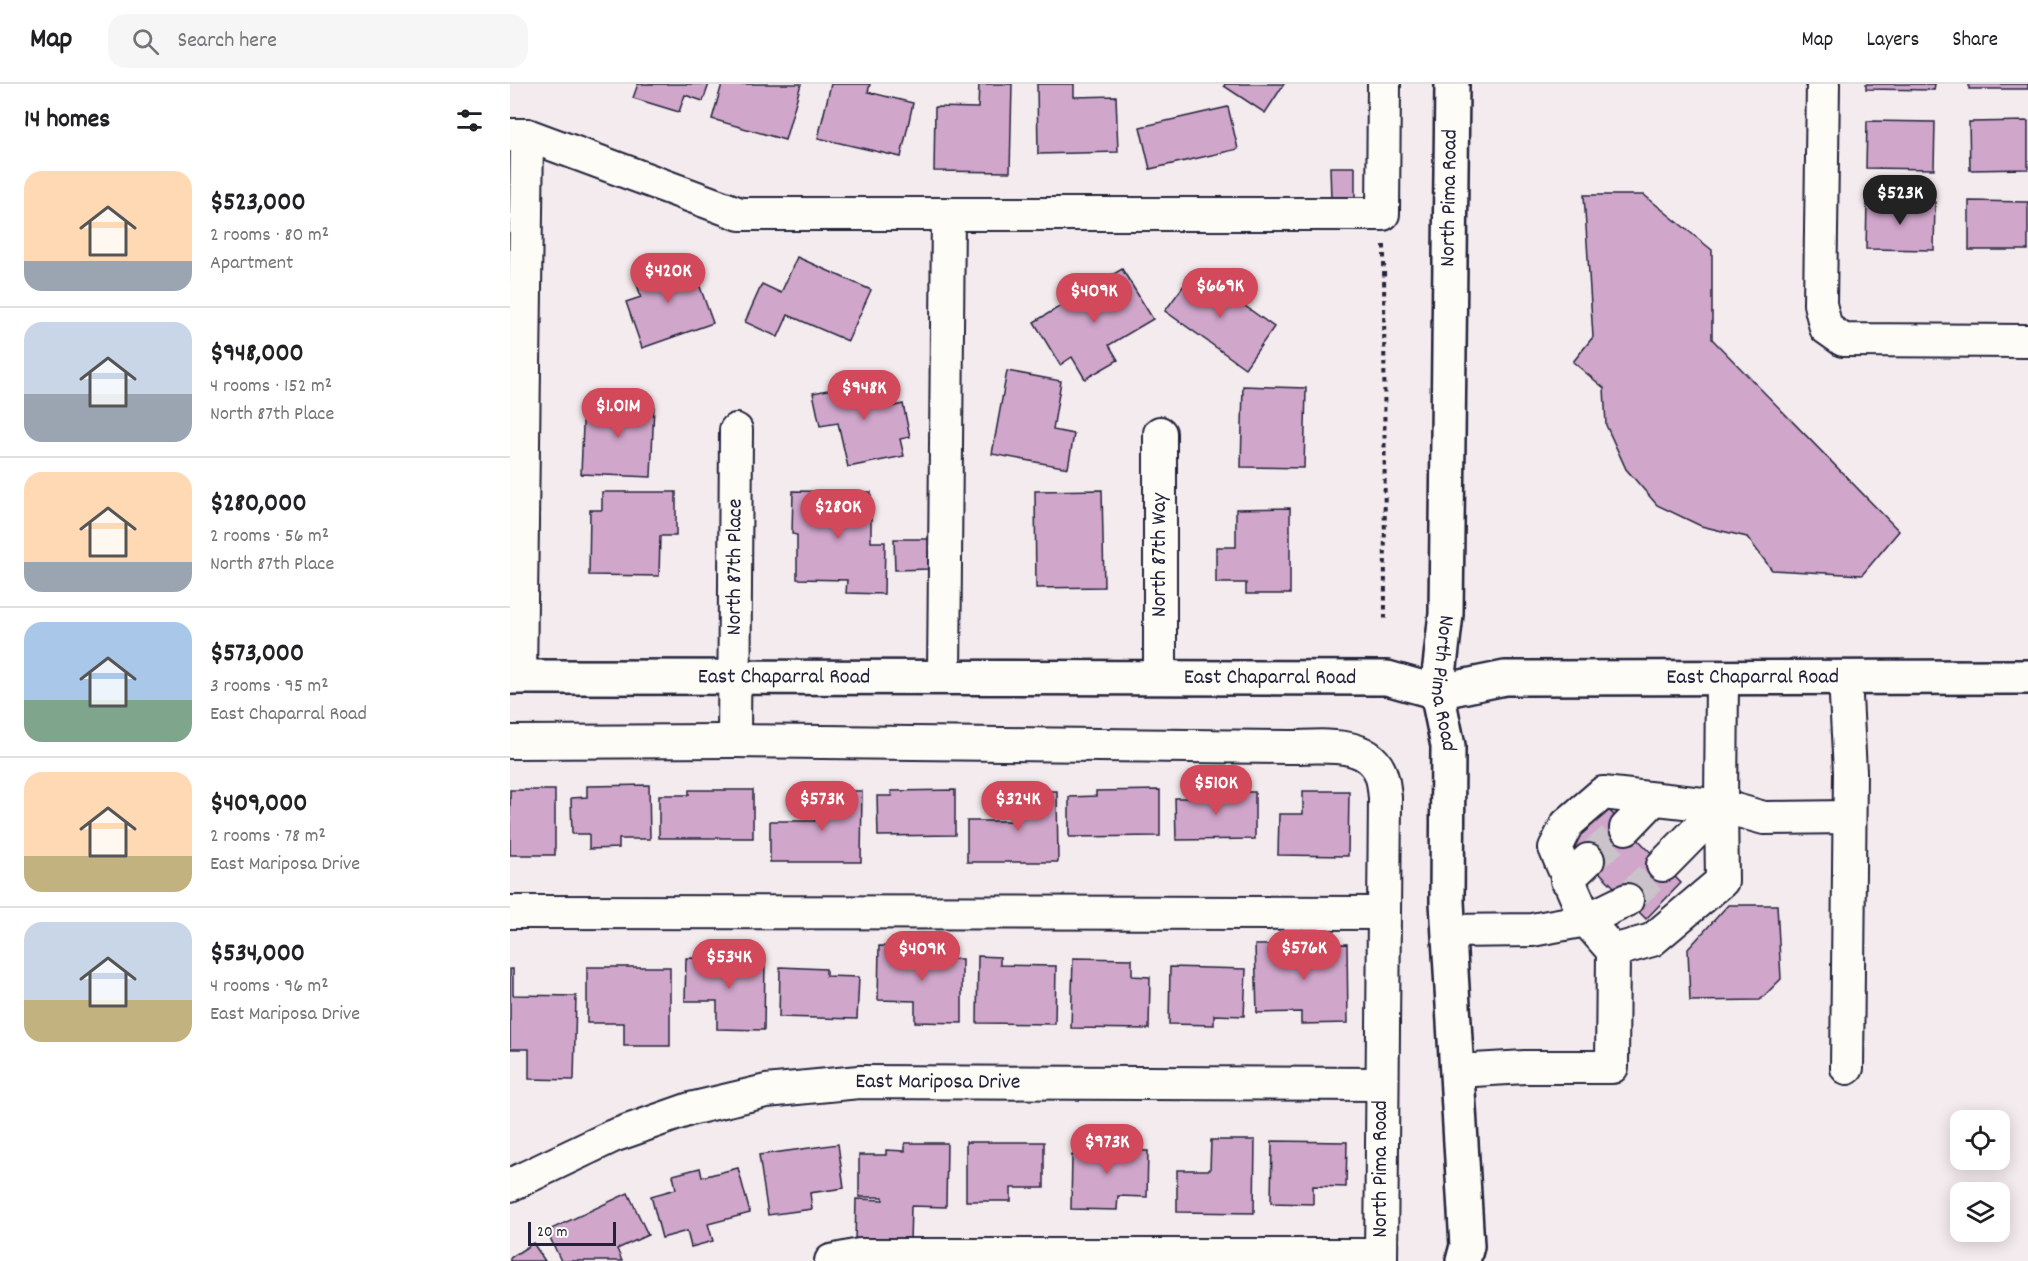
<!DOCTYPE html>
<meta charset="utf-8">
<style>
:root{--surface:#fff;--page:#f6f6f6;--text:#202124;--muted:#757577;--line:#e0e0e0;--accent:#d1495b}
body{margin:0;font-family:Dekko,sans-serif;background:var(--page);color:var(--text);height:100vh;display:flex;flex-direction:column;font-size:22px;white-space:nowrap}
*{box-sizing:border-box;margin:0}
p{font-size:20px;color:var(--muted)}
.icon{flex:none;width:33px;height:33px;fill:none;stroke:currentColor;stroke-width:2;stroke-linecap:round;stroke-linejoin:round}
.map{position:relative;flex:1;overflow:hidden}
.panel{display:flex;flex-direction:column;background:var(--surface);width:510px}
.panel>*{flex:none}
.fabs{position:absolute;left:1440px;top:1026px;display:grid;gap:12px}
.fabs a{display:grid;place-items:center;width:60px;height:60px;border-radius:12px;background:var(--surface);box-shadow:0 3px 15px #0003;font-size:30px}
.scale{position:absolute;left:18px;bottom:15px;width:88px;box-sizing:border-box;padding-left:6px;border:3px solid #22223b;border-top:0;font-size:16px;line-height:21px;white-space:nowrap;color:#22223b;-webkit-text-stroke:4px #fdfcf7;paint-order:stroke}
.price{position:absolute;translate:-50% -51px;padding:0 14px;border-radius:21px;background:var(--accent);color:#fff;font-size:20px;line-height:39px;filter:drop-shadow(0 2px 3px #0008)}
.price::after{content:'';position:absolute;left:50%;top:36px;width:18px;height:14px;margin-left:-9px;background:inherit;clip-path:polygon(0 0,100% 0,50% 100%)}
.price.on{background:#222;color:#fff}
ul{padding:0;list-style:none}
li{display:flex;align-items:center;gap:18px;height:150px;padding:0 24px}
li+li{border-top:2px solid var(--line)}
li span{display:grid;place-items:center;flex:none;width:168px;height:120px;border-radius:18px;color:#555}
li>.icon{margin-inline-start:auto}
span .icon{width:72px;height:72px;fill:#fffc;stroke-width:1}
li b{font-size:26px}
h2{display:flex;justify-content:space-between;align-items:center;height:72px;padding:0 24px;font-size:26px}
header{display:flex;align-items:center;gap:36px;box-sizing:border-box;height:84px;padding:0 30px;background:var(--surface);border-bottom:2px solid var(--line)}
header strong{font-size:28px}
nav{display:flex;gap:33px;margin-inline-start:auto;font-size:21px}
.search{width:420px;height:54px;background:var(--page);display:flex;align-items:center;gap:15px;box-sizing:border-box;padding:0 21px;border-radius:18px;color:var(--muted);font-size:22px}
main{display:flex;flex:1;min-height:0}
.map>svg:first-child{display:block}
</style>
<header>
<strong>Map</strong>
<div class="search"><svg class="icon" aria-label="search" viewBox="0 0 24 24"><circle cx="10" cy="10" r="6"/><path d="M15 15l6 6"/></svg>Search here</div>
<nav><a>Map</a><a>Layers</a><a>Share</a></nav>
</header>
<main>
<section class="panel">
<h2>14 homes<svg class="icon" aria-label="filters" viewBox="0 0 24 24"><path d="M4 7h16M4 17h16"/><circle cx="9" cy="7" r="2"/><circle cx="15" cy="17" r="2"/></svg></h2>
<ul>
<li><span style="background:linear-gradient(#ffd9b3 75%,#9aa5b1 0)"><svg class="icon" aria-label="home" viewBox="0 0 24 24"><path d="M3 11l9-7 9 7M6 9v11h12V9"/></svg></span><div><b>$523,000</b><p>2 rooms · 80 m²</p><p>Apartment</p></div></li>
<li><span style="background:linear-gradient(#c9d6e8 60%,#9aa5b1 0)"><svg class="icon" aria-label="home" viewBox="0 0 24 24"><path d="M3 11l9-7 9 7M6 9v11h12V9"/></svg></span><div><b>$948,000</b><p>4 rooms · 152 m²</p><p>North 87th Place</p></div></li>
<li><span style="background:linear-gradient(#ffd9b3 75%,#9aa5b1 0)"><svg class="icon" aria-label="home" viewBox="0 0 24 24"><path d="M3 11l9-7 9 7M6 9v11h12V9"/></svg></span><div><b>$280,000</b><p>2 rooms · 56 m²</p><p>North 87th Place</p></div></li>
<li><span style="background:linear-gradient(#a9c7e8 65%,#7fa58c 0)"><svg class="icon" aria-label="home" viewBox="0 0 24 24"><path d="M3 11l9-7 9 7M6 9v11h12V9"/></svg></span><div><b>$573,000</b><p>3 rooms · 95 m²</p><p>East Chaparral Road</p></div></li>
<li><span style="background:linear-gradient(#ffd9b3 70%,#c2b280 0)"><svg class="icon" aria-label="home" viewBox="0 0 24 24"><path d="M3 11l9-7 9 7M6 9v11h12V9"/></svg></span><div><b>$409,000</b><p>2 rooms · 78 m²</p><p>East Mariposa Drive</p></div></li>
<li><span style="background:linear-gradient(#c9d6e8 65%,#c2b280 0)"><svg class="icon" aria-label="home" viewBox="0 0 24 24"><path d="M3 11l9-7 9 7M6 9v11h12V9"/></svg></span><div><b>$534,000</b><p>4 rooms · 96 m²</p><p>East Mariposa Drive</p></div></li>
</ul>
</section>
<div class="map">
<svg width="1518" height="1177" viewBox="0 0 1518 1177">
<rect width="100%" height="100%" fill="#f4ebee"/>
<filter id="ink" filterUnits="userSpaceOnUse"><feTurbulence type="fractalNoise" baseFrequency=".0167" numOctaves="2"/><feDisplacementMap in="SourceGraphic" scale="12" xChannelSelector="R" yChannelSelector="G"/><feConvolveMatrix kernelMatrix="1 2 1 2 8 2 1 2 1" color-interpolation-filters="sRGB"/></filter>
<g filter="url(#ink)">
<g fill="#d0a6cb" stroke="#22223b" stroke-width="1.5">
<path d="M128,0H199L193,17L175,11L169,28L123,14Z"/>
<path d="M212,0H291L275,56L202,35Z"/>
<path d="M321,0H360L358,8L403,19L391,73L308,54Z"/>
<path d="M469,0H502L500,88L424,87L425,23L468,24Z"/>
<path d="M527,0H564V13L606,12L608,68L528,70Z"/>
<path d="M715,0H774L755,29L714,2Z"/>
<path d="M1356,0H1425L1424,6L1356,5Z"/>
<rect x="1459" y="0" width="59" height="5"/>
<path d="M718,23L728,65L640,85L630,43Z"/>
<path d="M1357,37L1425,38L1424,85L1356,84Z"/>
<path d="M1518,37V85L1460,86L1459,38Z"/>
<path d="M820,83H845V115H821Z"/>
<path d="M1074,111H1134L1202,166V255L1389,447L1352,491L1262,486L1237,453L1191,442L1147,421L1116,385L1096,341L1094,304L1063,278L1083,253Z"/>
<path d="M1357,117L1425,118L1424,166L1356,165Z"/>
<path d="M1459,117L1518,118V166H1459Z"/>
<path d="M287,173L361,206L338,257L278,231L268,253L235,238L252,200L271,209Z"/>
<path d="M180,175L203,239L132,264L116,218L131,213L125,194Z"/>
<path d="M612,185L643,235L599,261L608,276L575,295L562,273L550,281L524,238Z"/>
<path d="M685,186L764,243L735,284L655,227Z"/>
<path d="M497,287L551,297L543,346L564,350L558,384L482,370Z"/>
<path d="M375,294L380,323L393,320L400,353L390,355L394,372L338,383L328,339L310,342L303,309Z"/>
<path d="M733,302L796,304L794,384L731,383Z"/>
<path d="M74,317L144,320L141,393L71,390Z"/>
<path d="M592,406L594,503L526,504L525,407Z"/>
<path d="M283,407L361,408V458H375L374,510L336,509L337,496L287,495V451L282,450Z"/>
<path d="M92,408H166V452H150L149,492L79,491L80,426H92Z"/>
<path d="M780,424V510H736V499H706V463H726V425Z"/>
<path d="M384,455H420V485L385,486Z"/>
<path d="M139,701L140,755H109V764L79,765V750H62L61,714L77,713V702Z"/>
<rect x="0" y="706" width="45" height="65"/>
<path d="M179,706H243V754H149V711H179Z"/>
<path d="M445,706V751L368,752L367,712H382L381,707Z"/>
<path d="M650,706V752L559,753V713L586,712V707Z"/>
<path d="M305,707H352L351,778H260V737H305Z"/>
<path d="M503,707H547L548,778H457V737H504Z"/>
<path d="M793,707H839L838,772L768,771L769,730H793Z"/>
<path d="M680,708H745V755L666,756L665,714H680Z"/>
<path d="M1093,720L1171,799L1136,835L1057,756Z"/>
<path d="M1218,821H1267L1271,895L1250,916L1180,917L1178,865Z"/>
<path d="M837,860L838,939L791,940V928L747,929L745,861Z"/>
<path d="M369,862L427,863V875H452V939L405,938V917L368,916Z"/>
<path d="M468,872L490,873V881L546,882L545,940L467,939Z"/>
<path d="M176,874L255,875L254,946L207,945V917H175Z"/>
<path d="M563,874L622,875V892L640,893L639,945L561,944Z"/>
<path d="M77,883H160V962H114V939H77Z"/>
<path d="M270,883L316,885V892L349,893L347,935L269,933Z"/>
<path d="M660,883L736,885L734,932L704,931V941L659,940Z"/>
<path d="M0,885H3V911L66,912L64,996L19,995V965H0Z"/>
<path d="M570,1054L601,1055V1066L638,1067L637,1113L608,1112L607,1126L561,1125L562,1071H570Z"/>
<path d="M701,1056H745L744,1129L667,1128V1086H700Z"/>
<path d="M762,1057L837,1058L836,1103L803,1102V1120L761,1119Z"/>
<path d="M456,1058H534V1104H501V1117H456Z"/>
<path d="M395,1059H437L436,1123L401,1122L400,1158H345L346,1115L373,1116V1113H349V1071H376V1066L395,1067Z"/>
<path d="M328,1060L334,1104L300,1109L302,1125L258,1131L249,1071Z"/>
<path d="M190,1084L192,1093L228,1084L240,1129L198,1140L203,1157L181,1163L177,1147L152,1154L141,1112L166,1105L163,1091Z"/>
<path d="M118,1109L138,1151L107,1165L112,1177H51L37,1147Z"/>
<path d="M23,1159L35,1177H0V1174Z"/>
</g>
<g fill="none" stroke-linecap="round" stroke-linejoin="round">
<g stroke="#cac3ca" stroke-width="32" stroke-dasharray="32 16" stroke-linecap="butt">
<path d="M1078,776L1116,744"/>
<path d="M1117,816L1153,781"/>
</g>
<g stroke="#22223b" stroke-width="36">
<g id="minor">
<path d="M1313,0L1310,220L1316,244L1333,256L1518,257"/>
<path d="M0,51H17L230,130H873L874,0"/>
<path d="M650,349V594"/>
<path d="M10,593L17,51"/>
<path d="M434,593L438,130"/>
<path d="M1335,594L1340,688L1337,984"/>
<path d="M1212,595L1211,722L1254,734L1339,733"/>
<path id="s1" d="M224,657L226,346"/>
<path d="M0,658L224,657L780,663C811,663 862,655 872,694C874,700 874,707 875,713L871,1177"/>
<path d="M1116,744L1144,715"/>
<path d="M1153,781L1211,722"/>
<path d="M1057,796L1078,776"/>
<path d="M1117,816L1076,836L1045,764L1057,740L1093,709L1211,722"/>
<path d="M0,828L874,829"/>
<path d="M939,847L1022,846L1076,836L1103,867L1102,983H1015L947,987"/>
<path d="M1103,867L1142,856L1212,797L1211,722"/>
<path id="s2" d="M0,1101L103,1052L180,1025L256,1007L349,998L871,1000"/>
<path d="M321,1177L350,1171H871"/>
</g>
</g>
<g stroke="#22223b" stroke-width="38">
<g id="major">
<path id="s3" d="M942,0L936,530L927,608L938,662L937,818L957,1162L953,1177"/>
<path id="s4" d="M0,593L877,594L927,608L995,594L1518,593"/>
</g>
</g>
<path stroke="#22223b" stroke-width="4" stroke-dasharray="4.5 4.5" stroke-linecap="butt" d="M874,161L875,538"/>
<use href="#minor" stroke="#fdfcf7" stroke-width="32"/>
<use href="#major" stroke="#fdfcf7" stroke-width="33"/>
</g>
</g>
<g text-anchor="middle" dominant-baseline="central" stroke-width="4.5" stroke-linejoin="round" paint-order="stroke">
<g font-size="22" fill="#22223b" stroke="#fdfcf7">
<text transform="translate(940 114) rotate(-89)">North Pima Road</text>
<text transform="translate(650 471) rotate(-90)">North 87th Way</text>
<text stroke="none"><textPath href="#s1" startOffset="174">North 87th Place</textPath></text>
<text stroke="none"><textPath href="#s4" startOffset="274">East Chaparral Road</textPath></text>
<text stroke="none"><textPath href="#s4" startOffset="760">East Chaparral Road</textPath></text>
<text stroke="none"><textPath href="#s4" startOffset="1246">East Chaparral Road</textPath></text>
<text stroke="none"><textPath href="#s3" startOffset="600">North Pima Road</textPath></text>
<text stroke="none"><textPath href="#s2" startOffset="446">East Mariposa Drive</textPath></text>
<text transform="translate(871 1085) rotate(-90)">North Pima Road</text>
</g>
</g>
</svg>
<div class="fabs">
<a><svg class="icon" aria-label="locate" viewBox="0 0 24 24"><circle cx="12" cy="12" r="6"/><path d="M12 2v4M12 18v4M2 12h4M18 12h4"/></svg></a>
<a><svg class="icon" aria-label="layers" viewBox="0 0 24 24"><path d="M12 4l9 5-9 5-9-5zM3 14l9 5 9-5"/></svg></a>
</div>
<div class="scale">20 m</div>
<b class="price on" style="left:1390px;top:142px">$523K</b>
<b class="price" style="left:158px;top:220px">$420K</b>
<b class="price" style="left:710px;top:235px">$669K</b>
<b class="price" style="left:584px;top:240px">$409K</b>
<b class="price" style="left:354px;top:337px">$948K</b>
<b class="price" style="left:108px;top:355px">$1.01M</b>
<b class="price" style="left:328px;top:456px">$280K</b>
<b class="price" style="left:706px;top:732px">$510K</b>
<b class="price" style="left:312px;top:748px">$573K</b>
<b class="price" style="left:508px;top:748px">$324K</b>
<b class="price" style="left:794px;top:897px">$576K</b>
<b class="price" style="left:412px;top:898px">$409K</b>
<b class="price" style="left:219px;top:906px">$534K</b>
<b class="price" style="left:597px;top:1091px">$973K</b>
</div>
</main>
